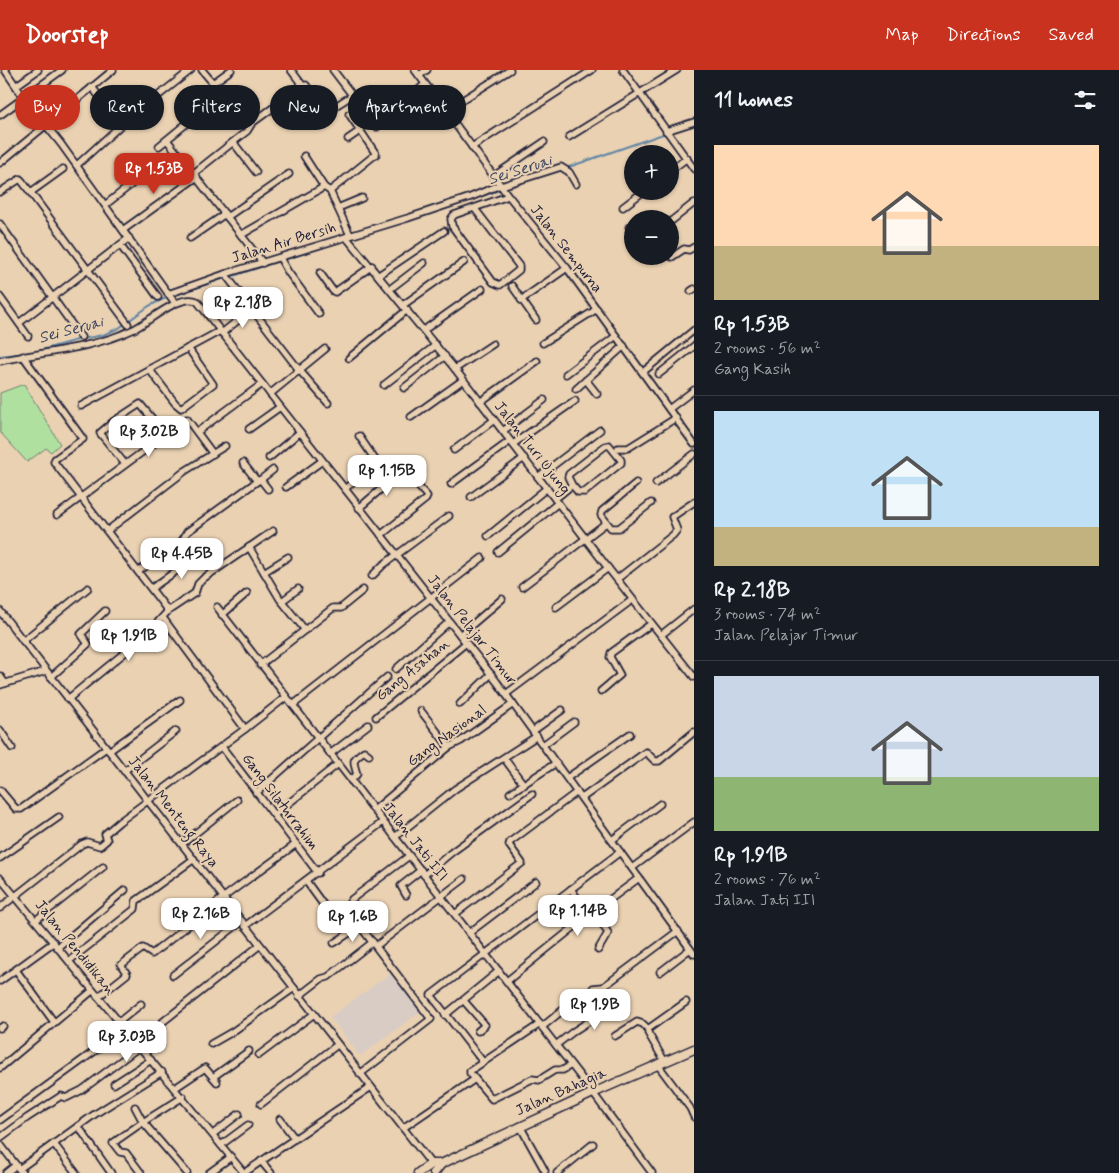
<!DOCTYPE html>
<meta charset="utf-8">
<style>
:root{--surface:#171b24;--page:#20242c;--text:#f1f3f6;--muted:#9ea1a6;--line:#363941;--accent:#c8321e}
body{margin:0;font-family:Mynerve,sans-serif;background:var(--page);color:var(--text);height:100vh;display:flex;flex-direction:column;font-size:19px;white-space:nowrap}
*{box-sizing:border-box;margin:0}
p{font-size:16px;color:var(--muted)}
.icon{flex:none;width:28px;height:28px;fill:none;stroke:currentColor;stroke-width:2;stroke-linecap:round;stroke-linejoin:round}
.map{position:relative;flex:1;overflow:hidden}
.side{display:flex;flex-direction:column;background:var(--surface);width:425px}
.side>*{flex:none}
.banner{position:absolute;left:15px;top:15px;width:475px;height:45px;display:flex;gap:10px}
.fabs{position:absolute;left:624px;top:75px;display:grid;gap:10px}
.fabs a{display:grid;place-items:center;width:55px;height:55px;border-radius:50%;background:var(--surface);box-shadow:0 1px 4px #0004;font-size:25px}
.price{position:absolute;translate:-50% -42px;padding:0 11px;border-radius:10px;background:#fff;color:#222;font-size:16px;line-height:32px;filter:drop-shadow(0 1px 2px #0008)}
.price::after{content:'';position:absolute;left:50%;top:30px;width:15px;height:11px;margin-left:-8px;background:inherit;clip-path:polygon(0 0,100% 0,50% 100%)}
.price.current{background:var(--accent);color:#fff}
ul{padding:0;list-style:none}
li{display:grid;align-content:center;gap:10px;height:265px;padding:0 20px}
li+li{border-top:1px solid var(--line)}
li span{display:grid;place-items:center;height:155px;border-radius:0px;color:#555}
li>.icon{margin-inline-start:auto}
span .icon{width:90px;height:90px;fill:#fffc;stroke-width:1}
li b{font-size:21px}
h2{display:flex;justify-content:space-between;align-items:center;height:60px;padding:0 20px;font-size:21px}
.pill{padding:0 18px;border-radius:22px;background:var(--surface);box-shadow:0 1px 4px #0004;font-size:18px;line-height:45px}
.pill.current{background:var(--accent);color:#fff}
header{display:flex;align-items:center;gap:30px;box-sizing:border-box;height:70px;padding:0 25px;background:var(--accent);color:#fff}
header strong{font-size:24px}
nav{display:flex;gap:28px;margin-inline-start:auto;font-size:18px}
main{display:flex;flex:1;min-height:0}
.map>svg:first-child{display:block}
</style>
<header>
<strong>Doorstep</strong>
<nav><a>Map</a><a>Directions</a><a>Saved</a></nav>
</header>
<main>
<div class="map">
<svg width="694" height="1103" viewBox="0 0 694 1103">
<rect width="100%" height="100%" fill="#ead1b2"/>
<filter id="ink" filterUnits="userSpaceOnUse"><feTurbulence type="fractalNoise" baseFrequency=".02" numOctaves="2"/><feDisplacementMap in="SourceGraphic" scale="10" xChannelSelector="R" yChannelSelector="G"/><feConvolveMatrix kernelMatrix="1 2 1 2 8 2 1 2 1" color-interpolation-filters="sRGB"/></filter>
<g filter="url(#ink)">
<path fill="#d8ccc5" d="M393,902L421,941L360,986L330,947Z"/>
<path fill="#b0e0a0" stroke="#69816e" d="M24,314L60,374L51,382L46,378L27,392L0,362V323Z"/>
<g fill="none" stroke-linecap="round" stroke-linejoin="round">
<g stroke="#6286a5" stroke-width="2">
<path d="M566,98L666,63"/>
<path d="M476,128L538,107"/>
<path d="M284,190L324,177"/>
<path d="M230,207L279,191"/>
<path d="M173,226L225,208"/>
<path d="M0,286L34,282L77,270L103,265L119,258L149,236L168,227"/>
</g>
<g stroke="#22223b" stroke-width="9">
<g id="minor">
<path d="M5,0L24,28L61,74L175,233"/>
<path d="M202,0L213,13L231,0"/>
<path d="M291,0L303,16L306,15L321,37L326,33"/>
<path d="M333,0L359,34"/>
<path d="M415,0L507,124L567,198L694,374"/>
<path d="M623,0L694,99"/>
<path d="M419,5L427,0"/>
<path d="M17,15L38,0"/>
<path d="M92,17L121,55"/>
<path d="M337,35L353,25"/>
<path d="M362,38L377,57L425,14"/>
<path d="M445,41L510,0"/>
<path d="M0,45L62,0"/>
<path d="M666,61L694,52"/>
<path d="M569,67L677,0"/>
<path d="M348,69L361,60"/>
<path d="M167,70L263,193"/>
<path d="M233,72L256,102"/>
<path d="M159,76L219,27"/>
<path d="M472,77L592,0"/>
<path d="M304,86L324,117L330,121L350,165"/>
<path d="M0,93L113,0"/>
<path d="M77,95L121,55L191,0"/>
<path d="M670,101L687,88"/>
<path d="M194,103L247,61L252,53L303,16"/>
<path d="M494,106L544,72"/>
<path d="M501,116L561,97L569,102L576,114"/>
<path d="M330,121L376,84L349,44"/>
<path d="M0,122L20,109L22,111L128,254"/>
<path d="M31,122L63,99"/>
<path d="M105,135L160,92"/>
<path d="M623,137L644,121"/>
<path d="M338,138L362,128"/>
<path d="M475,139L519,196V200L500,215L493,212L452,156L451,149L454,145L508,126"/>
<path d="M227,147L289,104"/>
<path d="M670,152L694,133"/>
<path d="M0,154L81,267"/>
<path d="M629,157L632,162"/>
<path d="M123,160L197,107"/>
<path d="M241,165L324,117"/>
<path d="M346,167L455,299L608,498L694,607"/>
<path d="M190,168L225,144"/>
<path d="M120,175L158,227"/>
<path d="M672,187L684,179L689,180L694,177"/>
<path d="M280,188L288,202L319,244"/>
<path d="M320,203L333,221L335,222L372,196"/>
<path d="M225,204L300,301L328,333"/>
<path d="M379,205L444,161"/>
<path d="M512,216L536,250"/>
<path d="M390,219L424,193"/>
<path d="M691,221L694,219"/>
<path d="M168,224L225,204L408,148L471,127L500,115"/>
<path d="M0,227L28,266"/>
<path d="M521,230L567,198"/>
<path d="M403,235L464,192"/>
<path d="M19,253L129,168"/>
<path d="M424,260L482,219"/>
<path d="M222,263L252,239"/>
<path d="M543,273L597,239"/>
<path d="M23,286L83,369L55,389L54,392L168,541"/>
<path d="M349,288L407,240"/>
<path d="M0,291C43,282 91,279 132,260C148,253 179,223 197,231L497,612L694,884"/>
<path d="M149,299L175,333L181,338L213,314L188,278"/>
<path d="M455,299L493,274"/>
<path d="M643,302L694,260"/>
<path d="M566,304L616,266"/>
<path d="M659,304L694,276"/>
<path d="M586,310L597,324"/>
<path d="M384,315L436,275"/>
<path d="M404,318L445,286"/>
<path d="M576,319L624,276"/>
<path d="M270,324L325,279"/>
<path d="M480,332L537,291"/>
<path d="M81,336L220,261"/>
<path d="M669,339L694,320"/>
<path d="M411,347L463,310"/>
<path d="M249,359L280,337"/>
<path d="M503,361L544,330"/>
<path d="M197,362L262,314"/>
<path d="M513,374L575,331"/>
<path d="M618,378H628L676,348"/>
<path d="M454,380L494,350"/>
<path d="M269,388L300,362"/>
<path d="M375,392L383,399L393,391"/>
<path d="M243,393L257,411"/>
<path d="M125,394L100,363L114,351L140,334L165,364"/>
<path d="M538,407L600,360"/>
<path d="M260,410L273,400"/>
<path d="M636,413L602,441L601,445L611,458H619L651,433"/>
<path d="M656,413L694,384"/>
<path d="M451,414L510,371"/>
<path d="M286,417L322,391"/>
<path d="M345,419L376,391L359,366"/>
<path d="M471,427L524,388"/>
<path d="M555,429L572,415L568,407L569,404L605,376L609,375L621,390V393L585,422H578L572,415"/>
<path d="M359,438L402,401"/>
<path d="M57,445L187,349L213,384"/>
<path d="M107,461L185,401L225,376"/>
<path d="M381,465L426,429L427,426L416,414"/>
<path d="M488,466L547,418"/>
<path d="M249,477L280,529L305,560"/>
<path d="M498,482L558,433"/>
<path d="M139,501L182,471L187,462L259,410H261L268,419"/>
<path d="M264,502L288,487"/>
<path d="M372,506L383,495L449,446"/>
<path d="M617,509L673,465L677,460L672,447L694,432"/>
<path d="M522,517L606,453"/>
<path d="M152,518L199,485"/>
<path d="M282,531L298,519"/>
<path d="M217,537L593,1023L652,1103"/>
<path d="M556,537L608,498"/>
<path d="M0,541L432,1095"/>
<path d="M222,545L247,523"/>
<path d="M163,548L245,659"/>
<path d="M460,565L502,529"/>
<path d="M661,565L694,539"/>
<path d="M23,571L88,518"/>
<path d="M260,595L333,538H341L363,520"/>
<path d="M396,599L449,552"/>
<path d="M0,606L5,613"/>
<path d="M51,607L88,574L81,564L105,541"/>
<path d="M0,615L46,601"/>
<path d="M601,621L620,605L610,587L611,583L651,554"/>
<path d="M506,624L632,530"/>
<path d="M68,629L145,566L168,541L195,523L198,514L204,508L273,461"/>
<path d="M460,634L491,604"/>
<path d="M293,635L482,488"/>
<path d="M421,641L449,677"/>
<path d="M376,647L466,573"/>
<path d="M0,660L12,678"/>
<path d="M533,661L562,640"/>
<path d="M543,675L574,652"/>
<path d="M222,677L318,803"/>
<path d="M109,681L180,630"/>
<path d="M330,684L368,655"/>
<path d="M504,688L524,715"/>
<path d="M124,701L176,661"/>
<path d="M567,708L630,664"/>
<path d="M351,711L357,704C353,691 351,690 364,681L369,685"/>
<path d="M0,720L16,739H21L106,678"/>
<path d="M256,723L387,607"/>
<path d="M510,723L556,693"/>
<path d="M582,728L646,682L655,691H659L694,662"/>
<path d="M374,740L449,677L461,671L513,634"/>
<path d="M274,745L338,694"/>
<path d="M395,767L455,719L537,666"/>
<path d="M612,770L660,734"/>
<path d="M182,774L237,730"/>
<path d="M0,788L59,747"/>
<path d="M632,798L694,752"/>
<path d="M424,805L452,782L532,724"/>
<path d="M0,808L244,1103"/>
<path d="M306,811L330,844"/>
<path d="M571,819L589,845"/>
<path d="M406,825L401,816L421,800"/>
<path d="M0,838L82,774L87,772L100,776L107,770L105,764L119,752L245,659L286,627"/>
<path d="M594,841L608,863L598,880"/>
<path d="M455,844L522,793L509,775L510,772L577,722"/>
<path d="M36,850L103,797"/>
<path d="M245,856L383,752"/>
<path d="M469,863L536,812"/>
<path d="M334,873L360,856"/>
<path d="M376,876L464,809"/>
<path d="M58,877L125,820"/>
<path d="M69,891L135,839L136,831L194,789"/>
<path d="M16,900L54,952"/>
<path d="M660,902L690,879"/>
<path d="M173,905L242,851"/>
<path d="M0,911L54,872"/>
<path d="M507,911L589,845L639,808"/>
<path d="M593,918L603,917L678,861"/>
<path d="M299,926L321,909L328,907L373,872"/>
<path d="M98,927L127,904L121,895L143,878L152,884L224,827L296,774"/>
<path d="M464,931L485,955L478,961"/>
<path d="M585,935L595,949"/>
<path d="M445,945L499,901"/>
<path d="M119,952L141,934"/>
<path d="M540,954L476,997L470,1001V1003L492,1029L532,1009L539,1010L555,1000H563L571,995"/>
<path d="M542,957L564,939"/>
<path d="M0,958L3,956"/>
<path d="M615,966L637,952L643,954L648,959"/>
<path d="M136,973L260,875"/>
<path d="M211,974L232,962L294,918"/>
<path d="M556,975L574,961L622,930"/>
<path d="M259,985L314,944"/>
<path d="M483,992L431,925L620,782"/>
<path d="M665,992L648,963V959L686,932"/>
<path d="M658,995L690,1038L694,1047"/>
<path d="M0,998L92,921"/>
<path d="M360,1004L431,949L360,856L348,835L352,829L409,786"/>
<path d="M213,1007L249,981"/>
<path d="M114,1014L151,990"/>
<path d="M175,1018L205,998L217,1012"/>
<path d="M183,1027L143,1052L187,1103"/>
<path d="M261,1034L337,975"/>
<path d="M135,1037L143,1052L113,1073L120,1082L126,1083L141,1103"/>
<path d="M280,1049L295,1069"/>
<path d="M0,1050L125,959"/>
<path d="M78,1056L111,1103"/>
<path d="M520,1056L545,1101"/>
<path d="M403,1058L475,1009"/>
<path d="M213,1064L239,1044"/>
<path d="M0,1068L27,1048L61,1026L66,1028L82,1020L139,977"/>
<path d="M0,1074L22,1103"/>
<path d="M54,1074L76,1103"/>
<path d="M221,1075L248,1055"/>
<path d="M261,1091L271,1103"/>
<path d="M19,1099L95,1044L162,1002"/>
<path d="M6,1103L16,1095"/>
<path d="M209,1103L231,1087"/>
<path d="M244,1103L371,1017"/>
<path d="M557,1103L593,1074"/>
</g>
</g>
<g stroke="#22223b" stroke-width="11">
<g id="major">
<path d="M418,1103L431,1094H441L593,1023L694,979"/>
<path d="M434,1103L441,1094"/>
</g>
</g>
<use href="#minor" stroke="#ead1b2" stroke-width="5.5"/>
<use href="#major" stroke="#ead1b2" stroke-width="8"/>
</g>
</g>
<g text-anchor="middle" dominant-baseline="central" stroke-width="4" stroke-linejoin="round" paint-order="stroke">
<g font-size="15" fill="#22223b" stroke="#ead1b2">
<text transform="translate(284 173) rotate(-17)">Jalan Air Bersih</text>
<text transform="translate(566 179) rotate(52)">Jalan Sempurna</text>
<text transform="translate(532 378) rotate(52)">Jalan Turi Ujung</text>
<text transform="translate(472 560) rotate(52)">Jalan Pelajar Timur</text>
<text transform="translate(413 600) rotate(-39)">Gang Asahan</text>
<text transform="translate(447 666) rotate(-36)">Gang Nasional</text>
<text transform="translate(280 732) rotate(53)">Gang Silaturrahim</text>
<text transform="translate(173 742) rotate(52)">Jalan Menteng Raya</text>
<text transform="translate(415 772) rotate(52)">Jalan Jati III</text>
<text transform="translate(75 878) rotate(51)">Jalan Pendidikan</text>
<text transform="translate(561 1022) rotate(-24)">Jalan Bahagia</text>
</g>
<g font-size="16" font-style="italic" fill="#37435e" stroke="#ead1b2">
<text transform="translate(520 100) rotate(-18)">Sei Seruai</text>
<text transform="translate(71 260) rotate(-15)">Sei Seruai</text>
</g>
</g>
</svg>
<div class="fabs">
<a>+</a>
<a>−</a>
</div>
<b class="price current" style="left:154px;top:125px">Rp 1.53B</b>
<b class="price" style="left:243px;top:259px">Rp 2.18B</b>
<b class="price" style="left:149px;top:388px">Rp 3.02B</b>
<b class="price" style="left:387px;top:427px">Rp 1.15B</b>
<b class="price" style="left:182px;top:510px">Rp 4.45B</b>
<b class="price" style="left:129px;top:592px">Rp 1.91B</b>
<b class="price" style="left:578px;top:867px">Rp 1.14B</b>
<b class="price" style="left:201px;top:870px">Rp 2.16B</b>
<b class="price" style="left:353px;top:873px">Rp 1.6B</b>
<b class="price" style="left:595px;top:961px">Rp 1.9B</b>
<b class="price" style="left:127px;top:993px">Rp 3.03B</b>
<div class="banner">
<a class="pill current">Buy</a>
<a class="pill">Rent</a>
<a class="pill">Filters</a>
<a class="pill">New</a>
<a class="pill">Apartment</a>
</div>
</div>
<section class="side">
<h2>11 homes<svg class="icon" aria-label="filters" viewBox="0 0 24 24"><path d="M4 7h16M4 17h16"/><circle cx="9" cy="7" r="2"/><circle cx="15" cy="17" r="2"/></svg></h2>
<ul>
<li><span style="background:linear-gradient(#ffd9b3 65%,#c2b280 0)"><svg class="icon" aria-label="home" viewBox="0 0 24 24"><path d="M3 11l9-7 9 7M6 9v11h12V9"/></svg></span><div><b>Rp 1.53B</b><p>2 rooms · 56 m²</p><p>Gang Kasih</p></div></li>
<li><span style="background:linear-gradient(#bfe0f5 75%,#c2b280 0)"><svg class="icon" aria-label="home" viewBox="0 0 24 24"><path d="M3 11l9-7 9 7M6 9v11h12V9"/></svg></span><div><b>Rp 2.18B</b><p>3 rooms · 74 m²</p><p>Jalan Pelajar Timur</p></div></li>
<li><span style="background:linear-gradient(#c9d6e8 65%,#8fb573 0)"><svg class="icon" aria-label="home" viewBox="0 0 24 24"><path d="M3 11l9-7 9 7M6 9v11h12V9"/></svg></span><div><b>Rp 1.91B</b><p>2 rooms · 76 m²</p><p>Jalan Jati III</p></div></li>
</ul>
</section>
</main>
